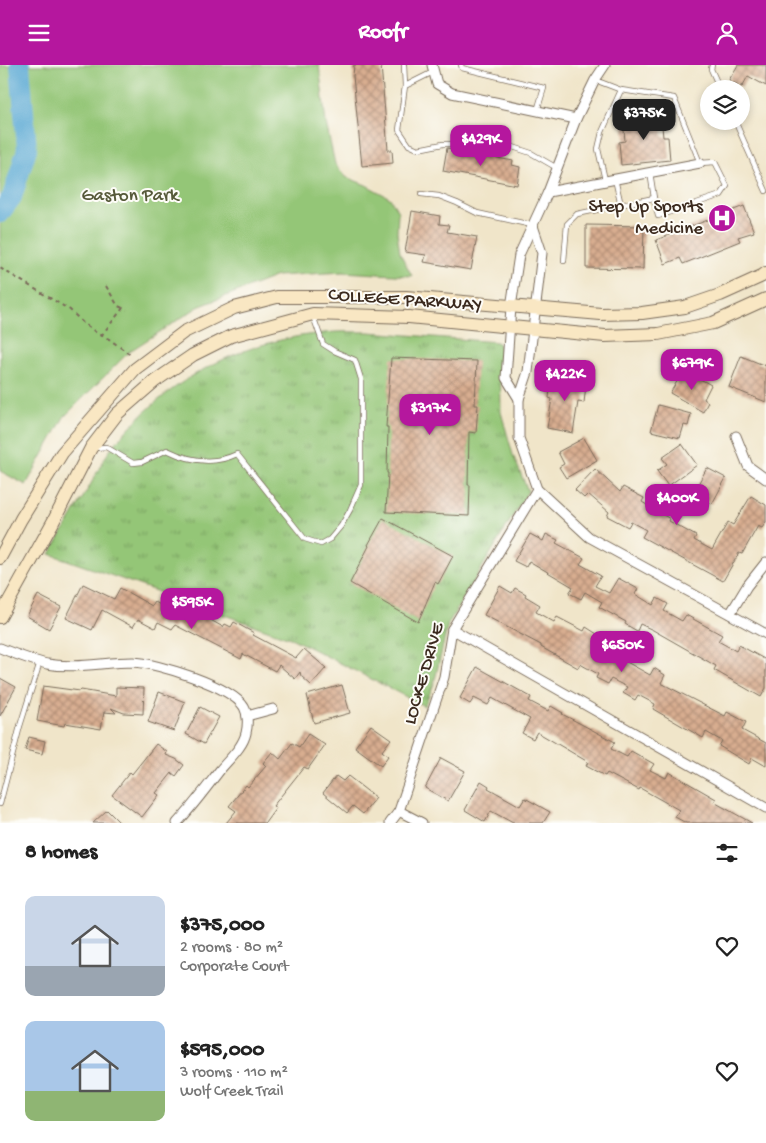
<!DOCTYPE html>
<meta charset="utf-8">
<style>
:root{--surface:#fff;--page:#f6f6f6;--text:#222;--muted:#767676;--accent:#b5179e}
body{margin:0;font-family:"Gochi Hand",sans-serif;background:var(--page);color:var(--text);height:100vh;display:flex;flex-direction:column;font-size:19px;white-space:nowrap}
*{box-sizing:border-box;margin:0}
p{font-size:16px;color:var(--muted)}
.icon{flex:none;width:28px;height:28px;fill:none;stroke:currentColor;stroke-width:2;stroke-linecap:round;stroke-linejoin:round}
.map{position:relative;height:758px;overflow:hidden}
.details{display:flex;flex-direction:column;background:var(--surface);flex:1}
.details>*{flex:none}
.fabs{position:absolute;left:700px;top:15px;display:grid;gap:10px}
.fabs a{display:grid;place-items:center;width:50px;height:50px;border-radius:50%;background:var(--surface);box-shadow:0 2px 8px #0003;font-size:25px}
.price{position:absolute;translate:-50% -42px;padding:0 11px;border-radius:10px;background:var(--accent);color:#fff;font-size:16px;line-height:32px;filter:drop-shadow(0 1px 2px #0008)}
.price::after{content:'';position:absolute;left:50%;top:30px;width:15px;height:11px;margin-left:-8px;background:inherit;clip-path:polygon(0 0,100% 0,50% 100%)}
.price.active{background:#222;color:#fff}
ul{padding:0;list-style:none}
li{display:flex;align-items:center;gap:15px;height:125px;padding:0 25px}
li span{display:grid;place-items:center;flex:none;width:140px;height:100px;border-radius:10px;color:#555}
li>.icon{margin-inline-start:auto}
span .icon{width:60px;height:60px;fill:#fffc;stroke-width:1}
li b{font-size:21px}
h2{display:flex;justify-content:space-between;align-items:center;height:60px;padding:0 25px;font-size:21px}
header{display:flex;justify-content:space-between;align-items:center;height:65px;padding:0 25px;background:var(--accent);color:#fff;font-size:22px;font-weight:800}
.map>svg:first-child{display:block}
</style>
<header><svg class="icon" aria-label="menu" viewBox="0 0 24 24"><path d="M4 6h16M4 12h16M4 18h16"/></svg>Roofr<svg class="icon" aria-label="person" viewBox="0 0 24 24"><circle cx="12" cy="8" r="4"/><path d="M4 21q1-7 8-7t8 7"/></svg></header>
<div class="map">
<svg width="766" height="758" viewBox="0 0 766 758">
<defs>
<pattern id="grass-tufts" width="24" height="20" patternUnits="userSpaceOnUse" patternTransform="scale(1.25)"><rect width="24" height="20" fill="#94c677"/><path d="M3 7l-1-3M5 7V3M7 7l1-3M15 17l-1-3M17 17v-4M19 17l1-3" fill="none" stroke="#7aa161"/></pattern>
<pattern id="building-cross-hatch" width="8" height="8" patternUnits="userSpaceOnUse" patternTransform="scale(1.25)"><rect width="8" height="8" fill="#d8ad90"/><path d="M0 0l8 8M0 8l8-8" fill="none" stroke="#b08d75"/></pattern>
</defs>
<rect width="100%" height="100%" fill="#fdfcf7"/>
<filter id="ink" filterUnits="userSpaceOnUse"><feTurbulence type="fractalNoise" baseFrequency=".02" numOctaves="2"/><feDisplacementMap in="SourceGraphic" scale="10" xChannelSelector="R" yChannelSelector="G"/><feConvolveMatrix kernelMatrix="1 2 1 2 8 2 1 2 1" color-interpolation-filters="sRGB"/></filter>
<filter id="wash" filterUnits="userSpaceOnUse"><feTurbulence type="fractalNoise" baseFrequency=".0096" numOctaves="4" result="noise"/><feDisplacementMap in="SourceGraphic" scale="20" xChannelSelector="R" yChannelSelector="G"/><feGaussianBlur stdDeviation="1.12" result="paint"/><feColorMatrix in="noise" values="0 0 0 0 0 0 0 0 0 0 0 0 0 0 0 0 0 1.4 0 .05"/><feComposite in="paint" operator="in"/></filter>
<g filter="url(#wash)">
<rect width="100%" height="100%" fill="#f0e5c9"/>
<path fill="url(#grass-tufts)" stroke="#68784a" d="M369,267L497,277L500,282L501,347L513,390L528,426L448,559L434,619L424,641L293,574L50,489C64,465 78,441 92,417C98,406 103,394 111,384C164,316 238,276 324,268C339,266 354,267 369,267Z"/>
<path fill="#94c677" stroke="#68784a" d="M0,0H319L326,58L335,99L346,112L366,120L390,133L398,147L397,168L400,188L412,211L343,207L277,211L198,242L130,286L64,352L26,420L0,406Z"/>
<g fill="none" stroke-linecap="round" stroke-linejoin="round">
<path stroke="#5aa9d4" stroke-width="20" d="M0,148L12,132L27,84L20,0"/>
</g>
<g id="blocks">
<g fill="url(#building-cross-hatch)">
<path d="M354,0H381L388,85H392L393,98L362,101L353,11Z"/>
<path d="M738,0H766V21L748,11L742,22L729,15Z"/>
<path d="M661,51L663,72H668L670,95L621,100L619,77L625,76L623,54Z"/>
<path d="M447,83L513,96L512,100L520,102L517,120L443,106Z"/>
<path d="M744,141L754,167L738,172L740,176L683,199L680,193L665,199L656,175Z"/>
<path d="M412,146L440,151L439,159L449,160L447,167L477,172L471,205L424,197L426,190L405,187Z"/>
<path d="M586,160L644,161L643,204L586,203Z"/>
<path d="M741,291L766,301V337L729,322Z"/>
<path d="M391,293L477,296L475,340H478L476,368L469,367L468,420H470L469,451L386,447L388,408H387L388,362H386Z"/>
<path d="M684,305L711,320L704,334L708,337L703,347L670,328Z"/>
<path d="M552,308L575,310L574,318L586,320L584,338L578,337L573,368L547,363L552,334L549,333Z"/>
<path d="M658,340L691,349L688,361L684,360L680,373L651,366Z"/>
<path d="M584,373L597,395L566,413L559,402L564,399L558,387Z"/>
<path d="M682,379L697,400L668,421L657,406L667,399L662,393Z"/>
<path d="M707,403L726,413L712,439L693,428Z"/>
<path d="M595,404L620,427L623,422L644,433L642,437L670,454L669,456L696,471L694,475L712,485L728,457L733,460L751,431L766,440V457L762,463L758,461L742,489L739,488L723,516L642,472L646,465L631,457L628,462L607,451L609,447L588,429L584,433L575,425Z"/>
<path d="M383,453L453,491L438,519L435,517L418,557L350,518L369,481L368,480Z"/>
<path d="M530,469L543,476L546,469L558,475L556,478L584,493L580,499L601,511L595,521L609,528L618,513L638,524L635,529L653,540L657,533L668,539L664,546L682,556L686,550L722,570L718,576L736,586L739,580L766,595V623L761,632L714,605L716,601L653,565L640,559L637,566L625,559L626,557L599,542L602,537L585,527L581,534L569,528L573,522L529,496L526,502L514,496Z"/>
<path d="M83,519L114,534L120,523L152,541L155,537L186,554L191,544L223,562L225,559L231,562L234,557L254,568L253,570L296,593L304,584L326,603L311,620L301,611L300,607L295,614L279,600L275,606L243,589L241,594L175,560L172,564L158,557L155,563L138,554L133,562L102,545L92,565L66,553Z"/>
<path d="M500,521L512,528L515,523L526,529L525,531L540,540L536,547L554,557L557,552L584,566L586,562L597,569L594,574L607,581L605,585L650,610L654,603L665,610L661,618L725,651L727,647L746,657L742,665L766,678V701L752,693L749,699L719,681L722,676L706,667L703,673L653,644L655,639L638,630L635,635L623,628L627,622L611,614L608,619L596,613L598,609L580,599L578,603L541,582V580L484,550Z"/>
<path d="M38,530L61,542L49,564L27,551Z"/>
<path d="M477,602L531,632L529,636L548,646L551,641L563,648L562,649L615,677L611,684L627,692L631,686L654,699L650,705L666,713L669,707L716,734L714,737L752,758H686L675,752L679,745L640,723L639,725L607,708L605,711L586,701L588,697L537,667L533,674L522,668L530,654L492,633L488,640L474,633L470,639L460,633Z"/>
<path d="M0,613L16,622L0,651Z"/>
<path d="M342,620L350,648L314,658L307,630Z"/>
<path d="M43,621L80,626L81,625L116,631V622L144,623L143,649L124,648L111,643L116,648L104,647L101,664L65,658L64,661L37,656Z"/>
<path d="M159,627L185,637L174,666L148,657Z"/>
<path d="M200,642L219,652L204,679L186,669Z"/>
<path d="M371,660L391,674L382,686L388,691L381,701L355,682Z"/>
<path d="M308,669L325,680L308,704L304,702L273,741L276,743L265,758H226L236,746L229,741L246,720L248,722L266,701L263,698L272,687L280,694L292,678L299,682Z"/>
<path d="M29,672L45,676L42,689L25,685Z"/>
<path d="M156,679L167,687L166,690L176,694L184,700L176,711L172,708L156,728L159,730L142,752L112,730L130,707L132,709Z"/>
<path d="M441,693L465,706L448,736L425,723Z"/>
<path d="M336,711L343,716L348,711L376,733L363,749L353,741L347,748L323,728Z"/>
<path d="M481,716L489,721L488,723L520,741L525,733L550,747L543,758H513L491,746L485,757L465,745Z"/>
<path d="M107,745L120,758H93Z"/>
</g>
</g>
</g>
<g filter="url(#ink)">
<use href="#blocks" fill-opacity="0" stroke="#7a6b5a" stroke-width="1"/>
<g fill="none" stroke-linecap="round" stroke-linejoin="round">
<g stroke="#7a6b5a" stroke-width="6">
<g id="lane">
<path d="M404,0L405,21"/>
<path d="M461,0L462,3L544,23L537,46"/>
<path d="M712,0L711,4L720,24"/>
<path d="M433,7L405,21L399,65L409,80L418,84L443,79H504L531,88L557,103"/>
<path d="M735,56L766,126"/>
<path d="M650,107L654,133"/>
<path d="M615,114L621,140"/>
<path d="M605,115L598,84L602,67L621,25"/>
<path d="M421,129L439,131L457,138L477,148L532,160"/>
<path d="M564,196L567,159L577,149L654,133L658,151L721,130L727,121L715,97L700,98L674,33L621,25L595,15"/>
<path d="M95,383L106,382L133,398L142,397L167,385C189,396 214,400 237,389L305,474L321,479L330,474L341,461L350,445L361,420V314L355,295L334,286L323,279L313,251"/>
<path d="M0,739L20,661L40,597"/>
</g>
</g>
<g stroke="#7a6b5a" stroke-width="11">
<g id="street">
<path d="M432,0L437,19L452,28L576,54"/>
<path d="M548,127L700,98"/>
<path d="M533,161L542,188L528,307L519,334V373L537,424L589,472L766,569"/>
<path d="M519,334L506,313L511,242L519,190L548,127L576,54L595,15L605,0"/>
<path d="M736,371L748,401L766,414"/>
<path d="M730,549L747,521L766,497"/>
<path d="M452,564L766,743"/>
<path d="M0,583C15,589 30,595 47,599C75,604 104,597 133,597C157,598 231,621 244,642C248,649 248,660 246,668C243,682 229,694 220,705C206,723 193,741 177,758"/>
<path d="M247,651L273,644"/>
<path d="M399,746L422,758"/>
<path d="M390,758L399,746L444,612L452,564L537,424"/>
</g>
</g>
<g stroke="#7a6b5a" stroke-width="14">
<g id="secondary">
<path d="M0,493L21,454L62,388L135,304L184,267L234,243L277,232H406L601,249L642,248L685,242L720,230L762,211L766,208"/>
<path d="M0,552L53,457L91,383L117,349L155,316L193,290L231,271L313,249L409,252L605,271L658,269L713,258L766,234"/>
</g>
</g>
<g stroke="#7a6b5a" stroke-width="2" stroke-dasharray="4 4" stroke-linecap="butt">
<path d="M0,203L70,245L82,257L98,269L109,274L132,291"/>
<path d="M106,221L118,241L123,243"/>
<path d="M101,271L123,243L127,245"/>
</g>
<use href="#lane" stroke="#fff" stroke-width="4.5"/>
<use href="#street" stroke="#fff" stroke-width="9"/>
<use href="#secondary" stroke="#f9e7c3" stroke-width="12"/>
</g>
</g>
<defs>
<g id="hospital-disc" transform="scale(1.4375)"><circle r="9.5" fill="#b5179e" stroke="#fdfcf7"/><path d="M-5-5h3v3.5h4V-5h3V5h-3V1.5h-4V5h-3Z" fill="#fff"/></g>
</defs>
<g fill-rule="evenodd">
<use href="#hospital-disc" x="722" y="153"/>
</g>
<g text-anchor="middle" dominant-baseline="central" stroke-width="4" stroke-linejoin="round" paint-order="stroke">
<g font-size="19" fill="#565939" stroke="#fdfcf7">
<text x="130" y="131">Gaston Park</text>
</g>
<g font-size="19" fill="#3b2a1e" stroke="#fdfcf7" text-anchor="end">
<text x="703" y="142">Step Up Sports<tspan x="703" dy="22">Medicine</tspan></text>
</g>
<g font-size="19" fill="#3b2a1e" stroke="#fdfcf7">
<text transform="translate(405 236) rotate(4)">COLLEGE PARKWAY</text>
<text transform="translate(425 609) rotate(-74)">LOCKE DRIVE</text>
</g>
</g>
</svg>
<div class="fabs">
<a><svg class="icon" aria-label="layers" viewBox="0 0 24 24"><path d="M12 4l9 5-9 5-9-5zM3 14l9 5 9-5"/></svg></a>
</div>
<b class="price active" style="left:644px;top:76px">$375K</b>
<b class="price" style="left:481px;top:102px">$429K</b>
<b class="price" style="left:692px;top:326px">$679K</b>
<b class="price" style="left:565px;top:337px">$422K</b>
<b class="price" style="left:430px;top:371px">$317K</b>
<b class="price" style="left:677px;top:461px">$400K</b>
<b class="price" style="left:192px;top:565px">$595K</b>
<b class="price" style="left:622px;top:608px">$650K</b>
</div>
<section class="details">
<h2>8 homes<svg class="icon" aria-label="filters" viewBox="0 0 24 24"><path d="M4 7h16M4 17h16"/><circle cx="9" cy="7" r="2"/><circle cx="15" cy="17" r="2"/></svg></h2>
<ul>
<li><span style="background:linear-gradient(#c9d6e8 70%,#9aa5b1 0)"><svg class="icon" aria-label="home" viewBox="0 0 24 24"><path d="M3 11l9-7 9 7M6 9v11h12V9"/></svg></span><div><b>$375,000</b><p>2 rooms · 80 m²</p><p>Corporate Court</p></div><svg class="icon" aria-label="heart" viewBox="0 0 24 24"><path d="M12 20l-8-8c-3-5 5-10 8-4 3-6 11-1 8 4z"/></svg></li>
<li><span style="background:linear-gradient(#a9c7e8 70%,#8fb573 0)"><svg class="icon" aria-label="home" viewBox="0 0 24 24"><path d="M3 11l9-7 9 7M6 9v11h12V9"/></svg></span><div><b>$595,000</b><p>3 rooms · 110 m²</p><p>Wolf Creek Trail</p></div><svg class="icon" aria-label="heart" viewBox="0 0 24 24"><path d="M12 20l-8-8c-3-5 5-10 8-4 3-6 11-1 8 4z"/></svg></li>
</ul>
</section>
